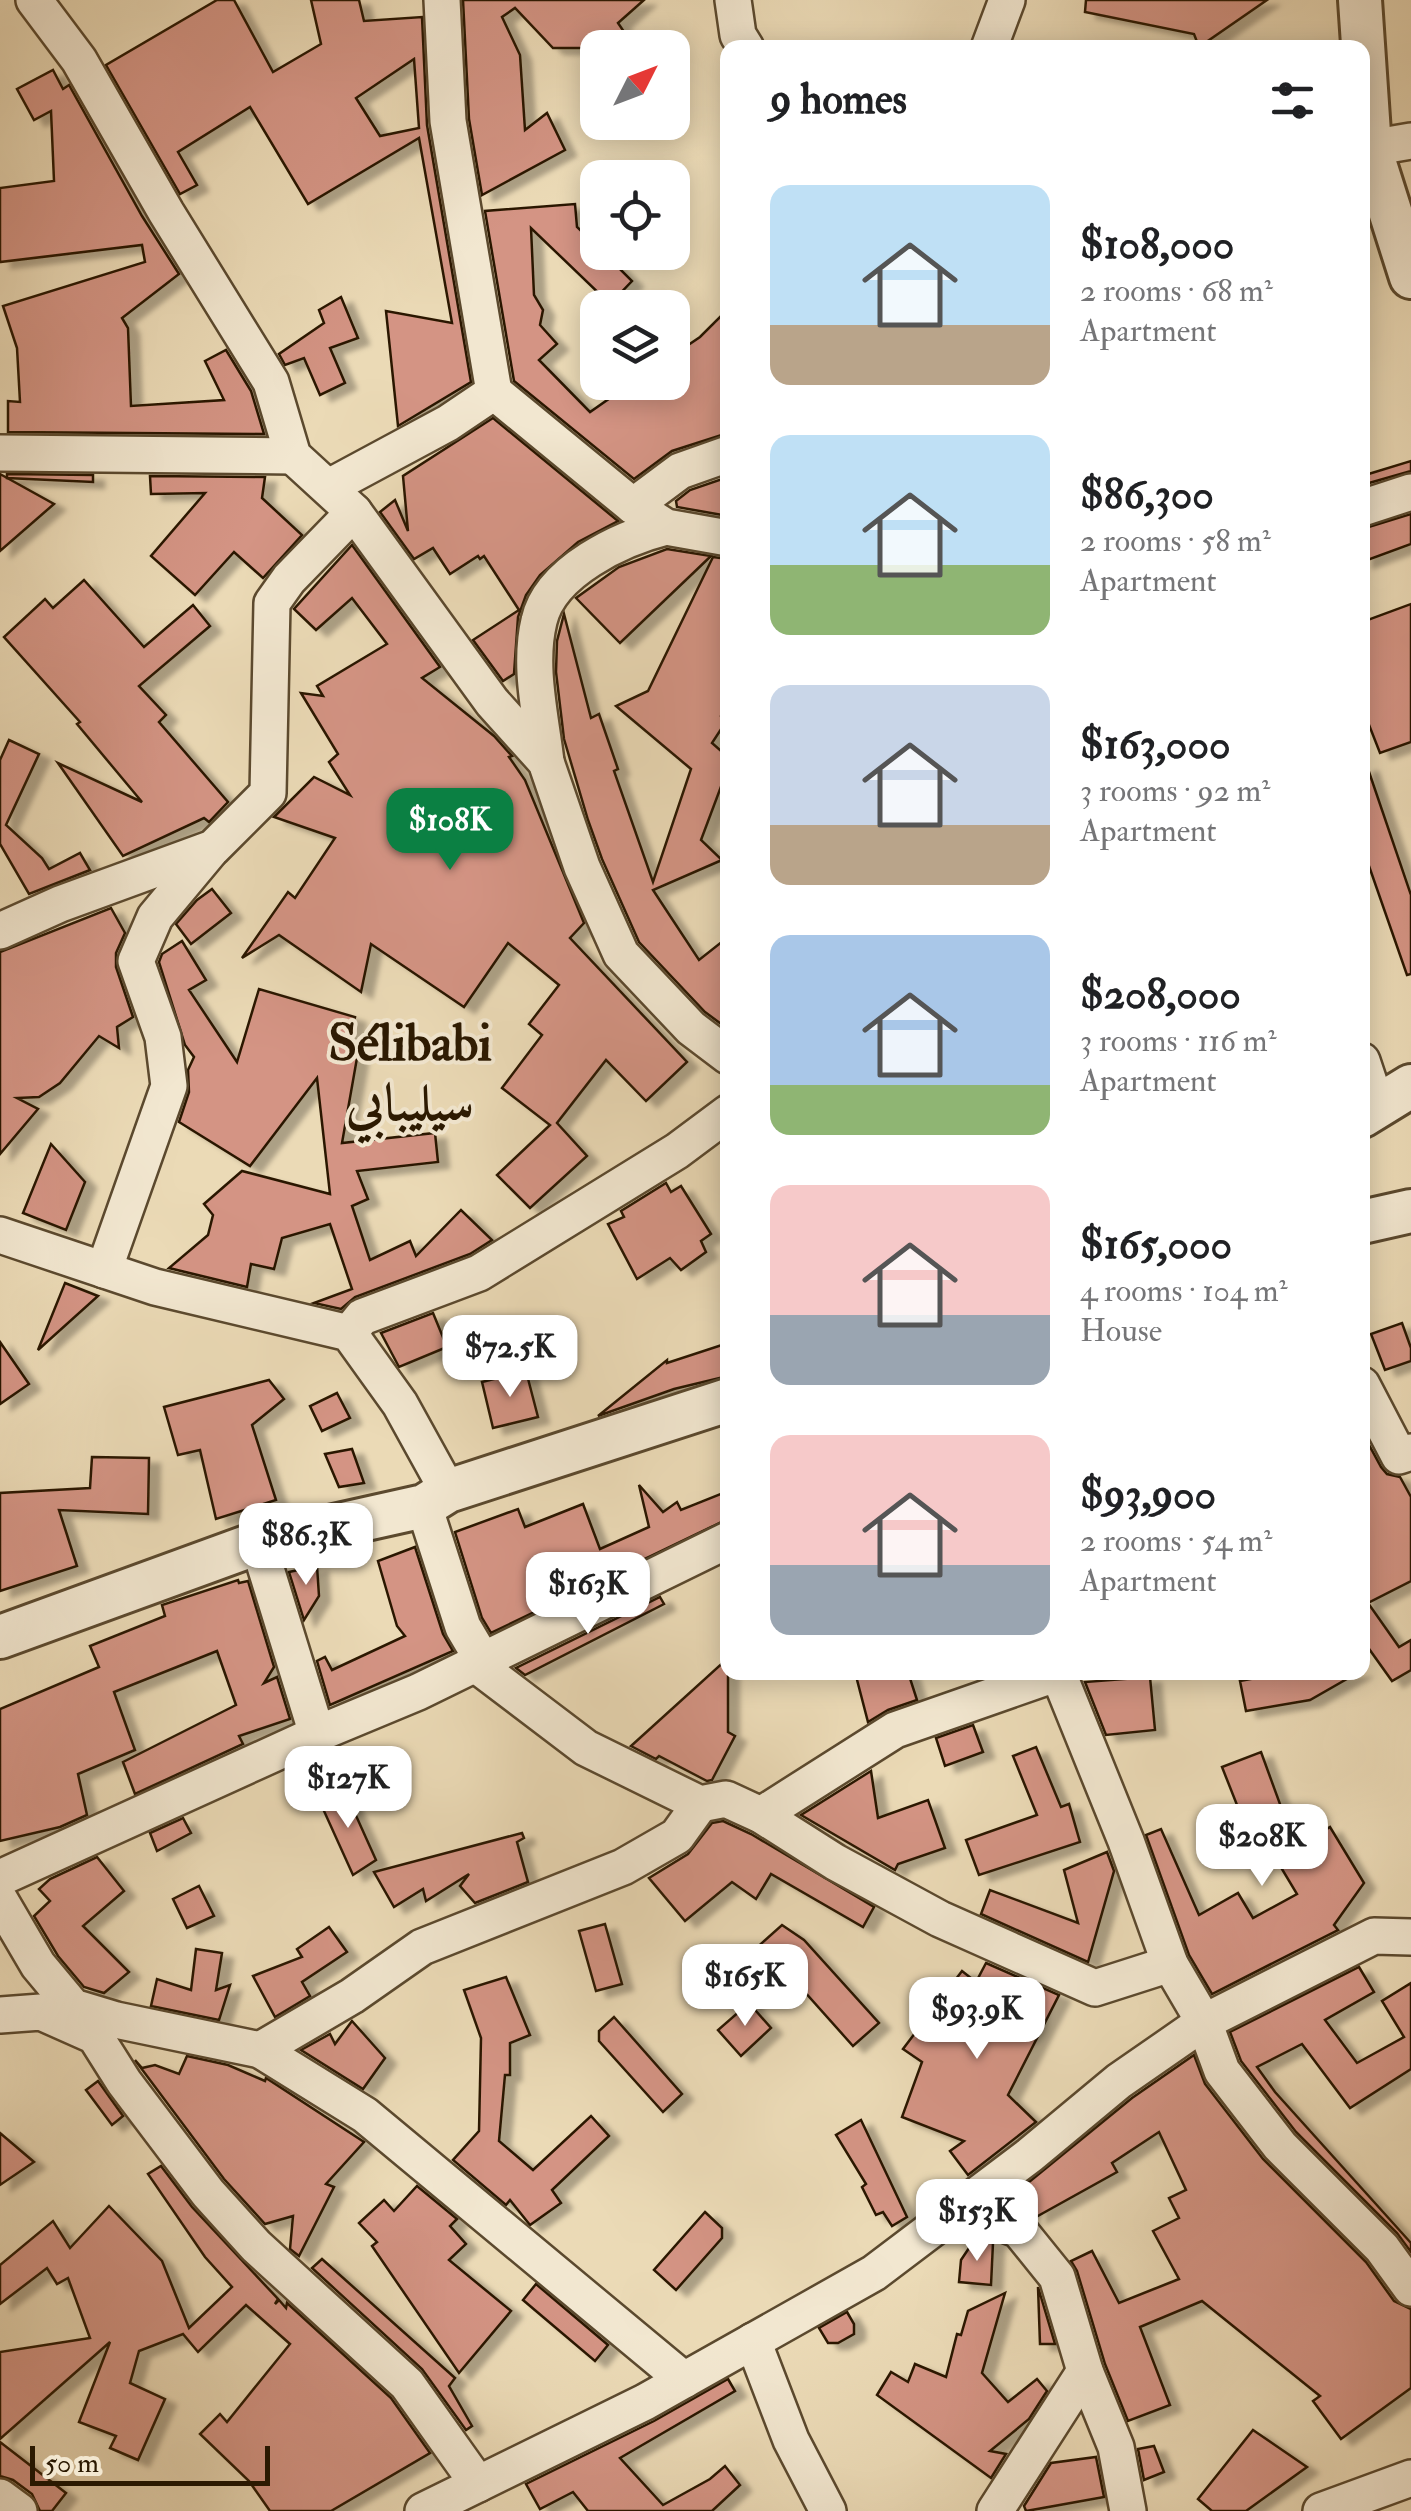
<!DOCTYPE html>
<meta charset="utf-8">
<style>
:root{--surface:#fff;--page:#f2f2f2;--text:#202124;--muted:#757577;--accent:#0b8043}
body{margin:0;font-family:"IM FELL Double Pica",Amiri,serif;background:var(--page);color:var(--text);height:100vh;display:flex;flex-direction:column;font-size:38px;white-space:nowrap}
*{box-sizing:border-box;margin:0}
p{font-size:32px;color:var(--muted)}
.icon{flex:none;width:55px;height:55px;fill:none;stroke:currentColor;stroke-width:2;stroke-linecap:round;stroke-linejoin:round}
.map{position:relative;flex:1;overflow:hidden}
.panel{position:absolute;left:720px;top:40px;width:650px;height:1640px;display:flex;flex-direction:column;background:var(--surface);border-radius:20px;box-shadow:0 5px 25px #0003}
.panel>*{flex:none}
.needle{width:65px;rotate:48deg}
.buttons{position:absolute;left:580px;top:30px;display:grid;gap:20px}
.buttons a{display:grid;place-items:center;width:110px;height:110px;border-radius:20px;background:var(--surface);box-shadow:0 5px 25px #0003;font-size:50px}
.scale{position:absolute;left:30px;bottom:25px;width:240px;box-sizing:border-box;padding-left:10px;border:5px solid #2b1901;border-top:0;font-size:28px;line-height:35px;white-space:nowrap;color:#2b1901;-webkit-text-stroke:8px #f2e7d0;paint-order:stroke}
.price{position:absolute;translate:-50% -85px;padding:0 22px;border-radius:20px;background:#fff;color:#222;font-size:32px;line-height:65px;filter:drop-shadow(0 2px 5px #0008)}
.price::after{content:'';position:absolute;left:50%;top:60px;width:30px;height:22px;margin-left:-15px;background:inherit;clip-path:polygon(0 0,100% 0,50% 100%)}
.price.active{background:var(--accent);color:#fff}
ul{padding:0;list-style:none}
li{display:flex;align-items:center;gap:30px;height:250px;padding:0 50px}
li span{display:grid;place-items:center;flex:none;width:280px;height:200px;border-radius:20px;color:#555}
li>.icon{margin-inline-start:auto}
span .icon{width:120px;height:120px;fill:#fffc;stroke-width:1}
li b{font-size:42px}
h2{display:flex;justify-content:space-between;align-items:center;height:120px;padding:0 50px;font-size:42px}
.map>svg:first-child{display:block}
</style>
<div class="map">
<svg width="1411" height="2511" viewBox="0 0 1411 2511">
<defs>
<filter id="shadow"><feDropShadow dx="11" dy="6" stdDeviation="2.5" flood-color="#0004"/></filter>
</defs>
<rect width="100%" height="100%" fill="#ebdab6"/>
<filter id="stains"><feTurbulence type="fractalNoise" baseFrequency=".002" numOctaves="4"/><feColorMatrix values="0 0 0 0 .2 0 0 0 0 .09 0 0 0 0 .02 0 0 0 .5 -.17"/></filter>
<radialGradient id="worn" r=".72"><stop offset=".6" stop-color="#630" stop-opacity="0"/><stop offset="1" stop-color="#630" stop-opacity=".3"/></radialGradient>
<g fill="#d49484" stroke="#2b1901" stroke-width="2.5" fill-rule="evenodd" filter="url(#shadow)">
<path d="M217,0H234L273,72L321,44L311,0H359L364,21L422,17L427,125L471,382L398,426L386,311L452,323L419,138L308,204L250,107L178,152L197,185L180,194L106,65ZM414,59L419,128L380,136L356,98Z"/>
<path d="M463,0H644L618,23L635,48H553L515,8L502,17L520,55L525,130L547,113L565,150L482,195L469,119Z"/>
<path d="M1086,0H1267L1199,47L1194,34L1085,12Z"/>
<path d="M53,70L63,89L69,85L142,216L179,274L122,318L128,328L131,406L224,400L205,361L226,350L251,391L264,434L8,432V401L20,402L17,348L3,306L145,262L142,245L0,262V188L54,181L51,111L34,120L17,89Z"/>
<path d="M575,204L577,227L598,247V252H603L632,281L610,304L531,228L534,295L543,310L540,325L557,344L539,360L590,412L633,382H672V356L700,337L728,309V433L672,451L634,479L514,381L485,211Z"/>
<path d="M341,297L358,338L330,348L345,383L320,395L304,358L285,365L279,354L324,323L319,310Z"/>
<path d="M493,418L618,521L578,542L540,575L526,595L518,617L514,674L503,681L473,640L519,610L484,556L480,559L478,556L450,574L433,548L414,559L380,512L395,500L408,531L403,476Z"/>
<path d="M1411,461V471L1362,485V476Z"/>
<path d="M0,474L54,504L0,551Z"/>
<path d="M7,474L93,475V482L7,478Z"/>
<path d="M150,476L265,477L262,498L302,535L263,578L234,552L195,595L151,556L205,493L151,494Z"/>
<path d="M728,477V516L677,507L676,501L690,490Z"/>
<path d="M1411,514V544L1362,562V529Z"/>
<path d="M352,545L440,667L422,678L494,736L512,756L509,757L525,780L584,923L570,938L687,1062L646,1101L606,1060L557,1123L587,1156L530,1208L497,1175L550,1125L502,1088L542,1035L529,1024L559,985L508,943L464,1007L371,944L361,992L279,935L242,958L288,892L295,898L335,838L274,817L314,777L350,795L329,762L338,754L301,693L323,696L317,686L387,644L352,598L316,630L294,609Z"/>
<path d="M667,549L711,556L620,643L576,598L619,567Z"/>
<path d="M713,557L728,559V687L721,716L727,720L712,743L728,757V768L701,840L722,860L653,890L699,960L728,937V1029L705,1012L639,942L602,859L588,820L564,739L556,672L557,641L564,614L591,718L599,714L618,769L614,771L653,882L691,769L616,706L648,691Z"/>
<path d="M84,580L144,647L193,605L210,626L139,686L166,715L159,722L228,802L209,822L204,818L123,856L58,763L142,802L77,724L80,722L4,637L45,599L53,608Z"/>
<path d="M1411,604V742L1380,753L1362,707V622Z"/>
<path d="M9,740L39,754L6,825L42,858L49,869L80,853L90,870L29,894L0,844V760Z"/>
<path d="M1367,766L1411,895V974L1407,975L1362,846V767Z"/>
<path d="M212,889L231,913L191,944L176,924L197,900Z"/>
<path d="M111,908L125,933L116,953V967L133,1017L117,1027L119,1048L99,1036L60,1083L39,1097L17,1098L38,1109L0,1154V952Z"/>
<path d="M182,941L206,980L189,990L237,1062L259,989L355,1017L348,1049L357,1058L342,1143L435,1133L438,1162L357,1171L368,1199L352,1206L370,1260L410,1241L416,1256L461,1210L492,1240L470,1254L355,1297L341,1309L314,1303L352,1289L330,1224L282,1238L274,1269L251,1264L247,1287L169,1268L208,1235L213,1215L204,1204L242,1171L330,1194L317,1078L250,1166L179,1122L189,1092L188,1070L194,1057L185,1045L159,962L162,954Z"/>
<path d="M51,1144L85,1182L66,1230L23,1213Z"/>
<path d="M666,1183L671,1192L681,1186L711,1234L701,1241L706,1252L681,1270L670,1258L637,1279L608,1224L624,1217L621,1211Z"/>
<path d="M65,1283L98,1296L38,1350Z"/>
<path d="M433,1313L447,1347L399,1367L381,1333Z"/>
<path d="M1402,1323L1411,1348V1361L1385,1370L1371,1334Z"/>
<path d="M0,1342L29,1384L0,1404Z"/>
<path d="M728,1343V1376L674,1389L598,1416L667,1360V1363Z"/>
<path d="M526,1371L538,1417L493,1428L482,1382Z"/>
<path d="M269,1380L284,1399L252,1425L276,1500L216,1519L200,1450L178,1455L164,1407Z"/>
<path d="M337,1393L350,1418L322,1431L310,1406Z"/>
<path d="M1362,1432L1381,1467L1387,1474L1400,1477L1411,1497V1581L1368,1603L1399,1647L1411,1640V1670L1392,1681L1362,1639Z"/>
<path d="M352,1449L364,1483L339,1487L325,1454Z"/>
<path d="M92,1457L149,1458L148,1514L59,1510L77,1566L0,1591V1493L90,1488Z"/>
<path d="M639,1485L663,1512L677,1502L681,1510L728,1491V1519L491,1633L482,1618L455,1532L518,1509L525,1527L583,1504L600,1549L649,1527Z"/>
<path d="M415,1547L443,1634L453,1651L330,1705L317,1661L325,1657L332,1670L405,1636L397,1626L378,1561Z"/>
<path d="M317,1566L319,1596L304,1620L289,1572Z"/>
<path d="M238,1580L239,1583L248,1581L274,1667L264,1683L277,1677L290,1719L239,1736L243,1744L135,1794L123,1762L236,1705L217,1651L114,1692L135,1750L78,1774L87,1815L60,1827L0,1841V1709L99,1667L90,1646L165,1616L162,1605Z"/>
<path d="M660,1597L664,1604L525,1675L516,1668Z"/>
<path d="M728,1658V1732L735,1736L712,1780L707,1781L659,1756L656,1759L631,1746Z"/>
<path d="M855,1672H908L917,1700L888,1710L868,1722Z"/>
<path d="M1288,1672H1359L1310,1700L1246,1711L1240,1681Z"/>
<path d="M1150,1677L1155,1730L1106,1735L1085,1682Z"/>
<path d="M973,1725L983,1752L945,1766L936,1738Z"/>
<path d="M1036,1747L1061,1807L1069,1804L1080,1842L979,1875L966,1840L1037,1815L1013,1756Z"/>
<path d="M1261,1752L1296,1848L1330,1827L1364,1883L1334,1925L1338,1930L1212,1994L1189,1955L1146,1835L1161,1829L1199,1915L1238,1893L1253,1918L1297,1894L1264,1839L1252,1843L1222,1767Z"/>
<path d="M871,1771L878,1818L928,1800L945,1848L898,1864L895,1870L801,1815Z"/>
<path d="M344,1789L376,1860L353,1875L319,1800Z"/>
<path d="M183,1818L191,1833L157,1851L150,1833Z"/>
<path d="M723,1821L751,1834L874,1907L863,1927L771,1874L756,1899L732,1882L685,1921L649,1878L688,1854L712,1823Z"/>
<path d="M522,1833L524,1838L517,1842L528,1882L475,1903L460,1886L469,1874L426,1901L423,1889L394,1907L374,1872Z"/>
<path d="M1107,1852L1114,1871L1088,1962L981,1914L990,1890L1078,1923L1064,1870Z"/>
<path d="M97,1857L124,1891L83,1926L129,1972L104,1993L84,1987L58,1956L34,1916L50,1901L39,1889L50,1879Z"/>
<path d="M199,1886L214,1916L187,1928L173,1899Z"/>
<path d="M605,1924L622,1984L596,1991L579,1931Z"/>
<path d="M782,1925L804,1940L879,2023L853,2046L786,1971L750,2003L725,1976Z"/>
<path d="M329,1927L347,1952L302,1982L310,1996L275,2017L253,1976L302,1957L297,1949Z"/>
<path d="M196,1949L222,1953L216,1990L230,1985L219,2020L151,2006L157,1979L191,1990Z"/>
<path d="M986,1963L1059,1995L1008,2095L1036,2122L968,2175L950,2151L964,2141L902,2117L922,2062L903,2049L962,1971L976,1982Z"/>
<path d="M1359,1967L1374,1992L1325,2020L1357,2063L1404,2037L1382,2001L1411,1983V2069L1350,2108L1302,2044L1257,2067L1275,2092L1411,2243V2252L1397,2233L1296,2132L1241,2061L1230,2032Z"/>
<path d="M506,1977L530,2035L510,2043V2075H505L499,2141L533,2170L591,2116L609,2136L552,2190L561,2203L530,2225L510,2200L506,2205L453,2160L479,2131L481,2038L464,1990Z"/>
<path d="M749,2003L771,2028L741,2056L718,2030Z"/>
<path d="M614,2017L682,2094L663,2112L599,2041V2031Z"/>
<path d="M352,2021L385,2058L363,2089L301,2050L330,2034L335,2044Z"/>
<path d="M1194,2055L1205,2084L1263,2159L1366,2262L1394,2301L1411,2309V2388L1341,2439L1313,2401L1320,2396L1202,2301L1140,2327L1170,2405L1128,2421L1105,2364L1077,2271L1071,2261L1092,2251L1119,2303L1179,2279L1153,2231L1179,2218L1169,2198L1186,2190L1159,2132L1112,2163L1117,2172L1036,2217L1034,2189L1028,2211L1024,2209L1018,2191L1132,2098Z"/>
<path d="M187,2056L228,2065L265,2081L266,2078L364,2142L326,2184L334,2187L299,2256L290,2249L293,2216L265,2224L224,2179L135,2060L142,2068L155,2065L179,2074Z"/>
<path d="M98,2081L123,2116L112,2125L86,2090Z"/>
<path d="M861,2120L907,2217L892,2226L883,2212L876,2215L862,2187L866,2184L836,2135Z"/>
<path d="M0,2133L34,2162L0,2185Z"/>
<path d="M161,2166L192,2207L278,2299L275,2304L279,2300L286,2308L287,2303L391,2398L430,2453L331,2511H270L249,2481L200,2434L220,2414L227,2422L290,2344L246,2305L198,2352L183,2334L139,2351L130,2383L165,2399L138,2460L110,2448L116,2436L79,2422L110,2342L0,2439V2352L90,2338L68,2278L57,2284L47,2268L0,2304V2265L53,2221L70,2248L109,2206L162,2261L189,2328L232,2287L205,2257L148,2174Z"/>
<path d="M417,2186L457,2219L450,2226L466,2244L449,2260L511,2311L459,2373L372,2246L377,2242L359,2223L384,2200L394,2211Z"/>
<path d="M705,2212L722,2228V2238L676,2290L654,2270Z"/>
<path d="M973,2242L993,2243L991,2285L959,2282L961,2260Z"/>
<path d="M322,2259L455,2378L449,2386L472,2426L466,2430L422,2369L312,2268Z"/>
<path d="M536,2284L608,2345L595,2361L523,2300Z"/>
<path d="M1038,2287L1055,2344H1040Z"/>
<path d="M1005,2293L982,2373L1008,2402L1037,2379L1047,2391L1029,2419L990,2451L1006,2454L991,2478L877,2395L891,2372L908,2382L915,2364L946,2377L957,2334L961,2335L968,2311Z"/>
<path d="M847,2312L854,2324V2334L838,2343H828L819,2328Z"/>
<path d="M728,2379L735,2391L620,2458L663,2505L710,2479L725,2466L740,2485L712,2511H588L573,2492L540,2509L526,2484L654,2421Z"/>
<path d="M1253,2430L1307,2467L1246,2511H1212L1198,2499Z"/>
<path d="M0,2442L66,2493L52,2511H40L32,2494L13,2480L0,2476Z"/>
<path d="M1154,2446L1164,2472L1144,2480L1138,2449Z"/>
<path d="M1096,2457L1104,2497L1026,2511L1024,2506L1051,2463Z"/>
</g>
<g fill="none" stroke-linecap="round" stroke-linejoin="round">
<g stroke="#5b492e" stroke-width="40">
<g id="minor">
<path d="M34,0L79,60L166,212L271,382L293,456L354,512L492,702L546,762L582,867L621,954L691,1028L728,1056"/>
<path d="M733,0L738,35L746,48"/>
<path d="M989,48L1007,0"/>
<path d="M1370,148L1411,141"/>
<path d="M494,392L633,506L666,527L728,538"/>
<path d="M0,453L293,456"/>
<path d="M329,487L448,423L494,392L448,121L442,0"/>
<path d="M633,506L680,471L728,454"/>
<path d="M1362,508L1411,492"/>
<path d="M546,762C541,717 528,666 539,621C550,571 622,538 666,527"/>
<path d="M0,931L60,904L213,848L268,793L272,603L289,579L354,512"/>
<path d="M1362,1061L1377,1106"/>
<path d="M0,1235L155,1287L349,1333L400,1404L448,1491"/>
<path d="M104,1270L169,1086L163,1037L136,961L155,917L210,851"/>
<path d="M349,1333L362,1317L479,1273L677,1151L728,1113"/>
<path d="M1362,1385L1399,1456L1411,1452"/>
<path d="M424,1506L463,1627L476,1649L474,1663L586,1748L700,1804L726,1799L761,1815L835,1862L940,1919L1095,1988L1170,1964"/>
<path d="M258,1543L317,1734"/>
<path d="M761,1815L895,1730L1058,1673L1126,1841L1170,1964L1204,2022L1222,2071L1280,2146L1382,2248L1411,2288"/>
<path d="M0,1878L317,1734L418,1692L728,1540"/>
<path d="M0,1900L38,1965L73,2007L116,2020L260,2050L365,2115L684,2380"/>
<path d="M0,2015L41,2012L95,2036L124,2082L208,2193L256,2246L407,2384L478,2484"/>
<path d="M260,2050L352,1996L422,1947L623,1867L677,1836L700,1804"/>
<path d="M961,2207L1019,2230L1057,2277L1085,2371L1116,2447L1128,2511"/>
<path d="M753,2341L791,2440L828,2511"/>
<path d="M0,2497L19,2511"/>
<path d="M423,2511L645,2402L874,2273L1030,2155L1119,2081L1204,2022L1374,1936L1411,1937"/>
<path d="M995,2511L1085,2371"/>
<path d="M1321,2511L1411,2478"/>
</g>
</g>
<g stroke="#5b492e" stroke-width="48">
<g id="tertiary">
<path d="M1360,0L1370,148L1411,277"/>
<path d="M1362,1116L1411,1086"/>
<path d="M1362,1222L1411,1211"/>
<path d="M0,1637L258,1543L424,1506L448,1491L728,1400"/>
</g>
</g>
<use href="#minor" stroke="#f2e7d0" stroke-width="35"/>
<use href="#tertiary" stroke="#f2e7d0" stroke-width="42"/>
</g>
<g text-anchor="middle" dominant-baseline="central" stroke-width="8" stroke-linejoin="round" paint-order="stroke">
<g font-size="52" font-weight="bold" fill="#2b1901" stroke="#f2e7d0">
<text x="410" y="1043">Sélibabi<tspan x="410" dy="60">سيليبابي</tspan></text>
</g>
</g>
<rect width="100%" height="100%" filter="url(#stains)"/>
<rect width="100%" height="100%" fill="url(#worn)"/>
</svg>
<div class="buttons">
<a><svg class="needle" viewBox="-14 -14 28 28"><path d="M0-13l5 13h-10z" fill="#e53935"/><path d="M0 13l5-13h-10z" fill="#757577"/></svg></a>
<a><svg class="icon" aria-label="locate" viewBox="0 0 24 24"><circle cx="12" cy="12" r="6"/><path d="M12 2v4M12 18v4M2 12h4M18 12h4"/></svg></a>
<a><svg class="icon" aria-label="layers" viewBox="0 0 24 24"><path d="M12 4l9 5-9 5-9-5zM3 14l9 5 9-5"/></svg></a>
</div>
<div class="scale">50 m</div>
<b class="price active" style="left:450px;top:873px">$108K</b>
<b class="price" style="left:510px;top:1400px">$72.5K</b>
<b class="price" style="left:306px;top:1588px">$86.3K</b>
<b class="price" style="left:588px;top:1637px">$163K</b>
<b class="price" style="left:348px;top:1831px">$127K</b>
<b class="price" style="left:1262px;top:1889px">$208K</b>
<b class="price" style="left:745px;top:2029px">$165K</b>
<b class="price" style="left:977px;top:2062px">$93.9K</b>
<b class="price" style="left:977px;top:2264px">$153K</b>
<section class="panel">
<h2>9 homes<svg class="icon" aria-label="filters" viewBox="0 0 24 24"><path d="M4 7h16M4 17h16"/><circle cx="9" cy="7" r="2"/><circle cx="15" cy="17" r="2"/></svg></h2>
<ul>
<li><span style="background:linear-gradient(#bfe0f5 70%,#b9a48a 0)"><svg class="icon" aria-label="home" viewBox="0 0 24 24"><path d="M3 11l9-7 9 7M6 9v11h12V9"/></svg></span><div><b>$108,000</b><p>2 rooms · 68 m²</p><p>Apartment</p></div></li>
<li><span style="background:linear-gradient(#bfe0f5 65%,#8fb573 0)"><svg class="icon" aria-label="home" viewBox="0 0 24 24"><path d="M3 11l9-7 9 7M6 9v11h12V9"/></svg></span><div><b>$86,300</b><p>2 rooms · 58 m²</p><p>Apartment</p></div></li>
<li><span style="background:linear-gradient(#c9d6e8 70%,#b9a48a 0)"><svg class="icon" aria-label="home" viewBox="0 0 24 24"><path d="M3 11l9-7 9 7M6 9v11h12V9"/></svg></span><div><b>$163,000</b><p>3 rooms · 92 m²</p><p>Apartment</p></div></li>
<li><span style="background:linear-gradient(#a9c7e8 75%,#8fb573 0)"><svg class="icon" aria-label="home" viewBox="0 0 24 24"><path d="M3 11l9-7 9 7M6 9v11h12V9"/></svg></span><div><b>$208,000</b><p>3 rooms · 116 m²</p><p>Apartment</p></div></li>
<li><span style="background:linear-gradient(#f6c9c9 65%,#9aa5b1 0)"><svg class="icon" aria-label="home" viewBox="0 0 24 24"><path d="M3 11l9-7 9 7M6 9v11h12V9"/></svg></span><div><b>$165,000</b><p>4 rooms · 104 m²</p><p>House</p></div></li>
<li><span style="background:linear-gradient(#f6c9c9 65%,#9aa5b1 0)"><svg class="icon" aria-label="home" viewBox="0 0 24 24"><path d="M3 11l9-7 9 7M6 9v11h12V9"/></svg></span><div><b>$93,900</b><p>2 rooms · 54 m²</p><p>Apartment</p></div></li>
</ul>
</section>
</div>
